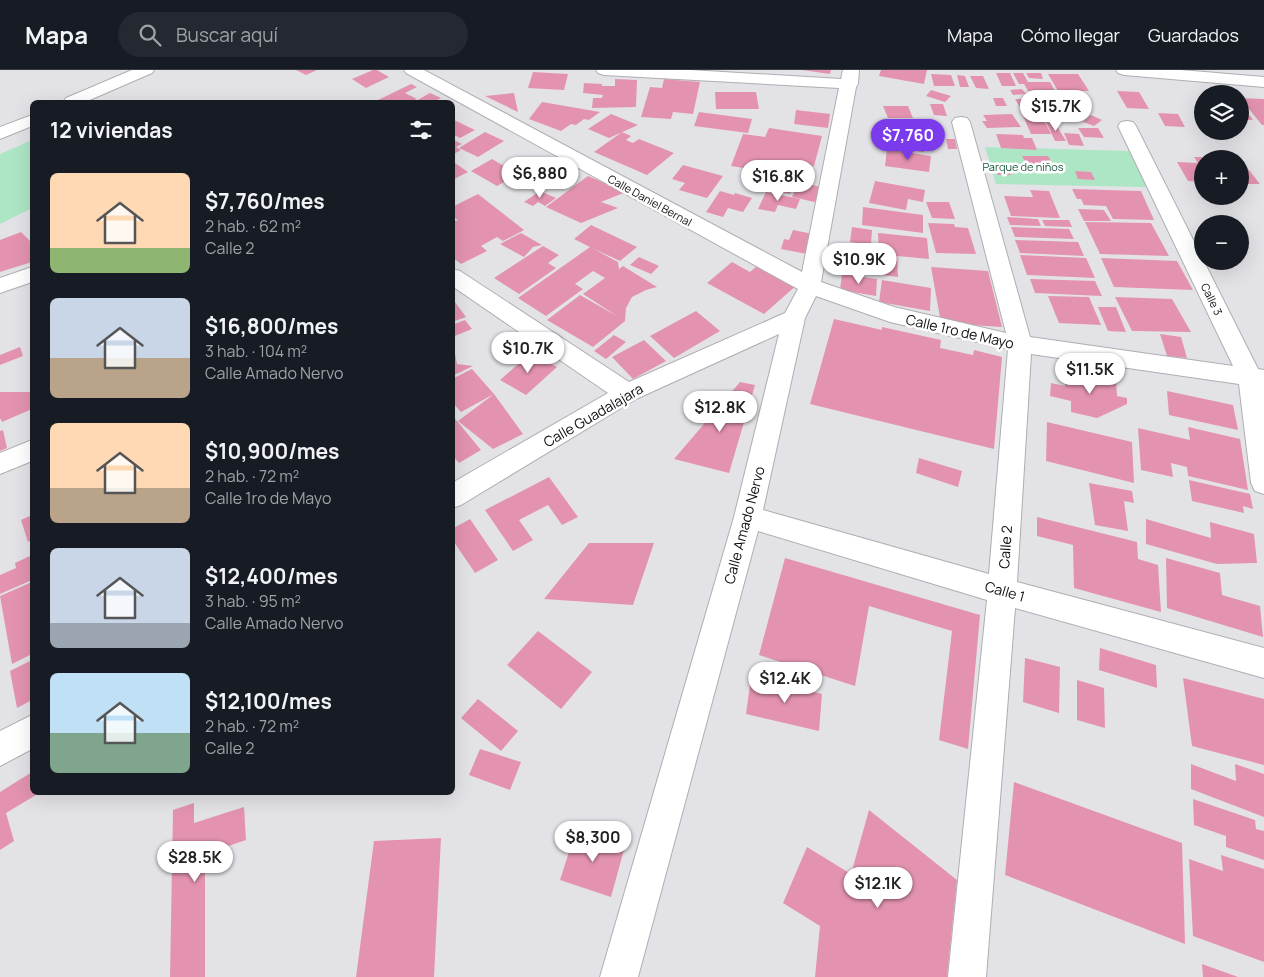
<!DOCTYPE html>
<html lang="es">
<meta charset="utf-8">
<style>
:root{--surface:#171b24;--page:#242831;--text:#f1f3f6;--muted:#9ea1a6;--line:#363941;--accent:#7c3aed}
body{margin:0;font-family:Manrope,sans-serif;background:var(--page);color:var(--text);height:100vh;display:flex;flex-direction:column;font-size:19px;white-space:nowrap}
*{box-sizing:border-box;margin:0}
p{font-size:16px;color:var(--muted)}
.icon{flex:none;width:28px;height:28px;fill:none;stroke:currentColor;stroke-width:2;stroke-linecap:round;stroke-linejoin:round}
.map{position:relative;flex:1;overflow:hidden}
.drawer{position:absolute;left:30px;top:30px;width:425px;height:695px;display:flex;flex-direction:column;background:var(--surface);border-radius:8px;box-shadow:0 5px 20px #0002}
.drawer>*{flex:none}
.buttons{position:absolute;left:1194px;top:15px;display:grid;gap:10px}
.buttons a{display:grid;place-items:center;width:55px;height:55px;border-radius:50%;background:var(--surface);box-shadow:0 5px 20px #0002;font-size:25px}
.price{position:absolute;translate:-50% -42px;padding:0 11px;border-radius:18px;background:#fff;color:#222;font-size:16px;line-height:32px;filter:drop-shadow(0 1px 2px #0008)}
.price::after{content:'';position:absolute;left:50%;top:30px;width:15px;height:11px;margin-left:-8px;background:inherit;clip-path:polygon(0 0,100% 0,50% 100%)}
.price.active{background:var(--accent);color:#fff}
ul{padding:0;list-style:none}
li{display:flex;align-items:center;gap:15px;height:125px;padding:0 20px}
li span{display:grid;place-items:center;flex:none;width:140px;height:100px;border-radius:8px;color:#555}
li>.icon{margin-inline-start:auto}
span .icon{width:60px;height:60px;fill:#fffc;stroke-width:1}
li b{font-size:21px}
h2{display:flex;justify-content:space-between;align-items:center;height:60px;padding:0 20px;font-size:21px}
header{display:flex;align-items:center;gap:30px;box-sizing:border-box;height:70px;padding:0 25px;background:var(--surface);border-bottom:1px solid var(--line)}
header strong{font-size:24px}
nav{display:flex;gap:28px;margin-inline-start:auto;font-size:18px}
.search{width:350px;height:45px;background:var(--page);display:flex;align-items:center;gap:12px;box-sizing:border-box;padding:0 18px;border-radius:28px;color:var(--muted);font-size:19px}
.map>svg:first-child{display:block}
</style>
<header>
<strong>Mapa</strong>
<div class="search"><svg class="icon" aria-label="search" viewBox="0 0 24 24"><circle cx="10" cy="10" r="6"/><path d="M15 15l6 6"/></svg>Buscar aquí</div>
<nav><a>Mapa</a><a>Cómo llegar</a><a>Guardados</a></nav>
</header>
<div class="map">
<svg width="1264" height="907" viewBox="0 0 1264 907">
<rect width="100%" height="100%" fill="#e3e3e7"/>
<g fill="#ade6c4">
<path d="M32,70V138L0,154V84Z"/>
<path d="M985,77L1129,81L1147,117L996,114Z"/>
</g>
<g fill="#e393b0">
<path d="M296,0H317L306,5Z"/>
<path d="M373,0H377L389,7L366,18L352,9Z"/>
<path d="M802,0H831L830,4Z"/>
<path d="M881,0H927L924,14L879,6Z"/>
<path d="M533,2L568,4L564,20L528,18Z"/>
<path d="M996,3H1010L1016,16H1002Z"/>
<path d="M1013,3H1023L1028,12H1050L1055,21H1028L1024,14H1019Z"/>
<path d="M1026,3H1041L1043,9L1029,8Z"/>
<path d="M931,4L951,5L955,16H934Z"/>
<path d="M1048,4H1078L1089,21H1058Z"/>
<path d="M957,5L965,6L969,17H960Z"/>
<path d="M970,6H983L989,19L976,18Z"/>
<path d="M615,9L637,10L636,37L592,38L593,28H602L603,25L583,23L584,13L602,14V16H615Z"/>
<path d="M664,9L700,12L693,44L673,42L671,49L641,47L650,17L662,18Z"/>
<path d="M411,14L417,17L405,23L417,29L410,32H374Z"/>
<path d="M1022,19L1026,24L1013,25L1010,20Z"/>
<path d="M931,20L951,26L945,32L926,26Z"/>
<path d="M1117,21L1139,22L1149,39L1127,38Z"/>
<path d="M715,22H756L759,39H716Z"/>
<path d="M430,23L441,28L433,32H414Z"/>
<path d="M514,23L518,42L485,26Z"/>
<path d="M993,28H1003L1007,36H996Z"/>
<path d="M1240,28L1264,29V55H1262Z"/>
<path d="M1015,29H1037L1043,39H1021Z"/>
<path d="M542,32L600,42L589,50L584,49L576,55L571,54L561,61L529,49Z"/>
<path d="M1240,32L1253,50H1240Z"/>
<path d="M930,34H943L947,46L934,45Z"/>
<path d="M883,36H908L913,48H888Z"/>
<path d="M796,40L830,44L828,58L794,54Z"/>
<path d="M1041,40H1070L1074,47H1063L1066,52L1047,51Z"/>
<path d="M1021,41L1040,42L1051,64H1031Z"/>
<path d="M699,42L752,49L748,63L694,56Z"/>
<path d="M1158,43L1178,44L1185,57L1165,56Z"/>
<path d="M611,44L638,55L609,68L588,59Z"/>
<path d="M1012,44L1021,57L987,58L982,51H987L983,45Z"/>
<path d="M1091,45L1102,50L1094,56L1083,52Z"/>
<path d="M452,49L475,60L460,68L452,64Z"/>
<path d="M931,49L935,54L915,55L911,50Z"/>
<path d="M1046,52L1055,53L1066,71H1055Z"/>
<path d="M883,56L905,59V66L925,69L924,82L880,76Z"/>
<path d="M769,58L822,66L814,96L773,90L769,102L731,96L743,64L765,67Z"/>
<path d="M1078,58H1098L1104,68L1084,67Z"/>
<path d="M485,62L504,71L478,87L459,78Z"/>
<path d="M622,62L631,66L626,70L633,73L639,69L674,83L647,105L594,82Z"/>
<path d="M1064,63L1079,64L1084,76L1069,75Z"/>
<path d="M996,64L1023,65L1024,68H1032L1037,80L1001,78Z"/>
<path d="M452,69L462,74L456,77L461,80L452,85Z"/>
<path d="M946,69H955L957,79H948Z"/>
<path d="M887,79L931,86L929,102L885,96Z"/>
<path d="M1022,86H1048L1054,96H1027Z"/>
<path d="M1194,87H1202V112L1188,111L1177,92L1198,93Z"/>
<path d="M492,89L518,104L497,116L471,101Z"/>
<path d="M452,91L468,102L452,110Z"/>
<path d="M1004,94L1011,105H998L991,95Z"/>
<path d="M683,95L723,106L707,128L679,120L685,113L672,109Z"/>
<path d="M1240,95H1245L1260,114H1240Z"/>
<path d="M1075,101L1091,102L1095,110L1078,109Z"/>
<path d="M588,106L626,122L601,132L618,138L581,153L546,137Z"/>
<path d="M779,107L796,110L790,124L774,120Z"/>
<path d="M875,111L925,120L923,132L908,129L906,140L869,133Z"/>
<path d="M799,112L821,117L815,132L792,127Z"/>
<path d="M1072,119L1141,121L1154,150L1113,149L1106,136L1084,135L1081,129H1077Z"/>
<path d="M1030,120L1049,121L1060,148L1011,146L1004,126L1033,127Z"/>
<path d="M540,121L556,128L545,136L538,132L533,136L524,132Z"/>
<path d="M720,121L734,125L735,123L752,128L743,142L728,138L723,147L706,142Z"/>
<path d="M766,122L800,129L796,139L778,135L775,142L758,139Z"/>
<path d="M478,124L524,160L503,171L497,167L481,176L487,181L461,194L452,187V152L458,150L452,146V137Z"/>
<path d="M926,132H949L955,149L932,148Z"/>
<path d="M863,137L923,145V163L862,155Z"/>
<path d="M1078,139L1104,140L1111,151H1084Z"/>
<path d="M1007,147L1038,149L1041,156L1010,155Z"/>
<path d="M1042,150H1069L1072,157L1045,156Z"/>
<path d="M1085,152L1151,153L1169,186L1100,184Z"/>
<path d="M928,153L954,154L955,157L968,158L976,184L936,183Z"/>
<path d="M591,155L637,177L620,191L592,178L618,192L619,199L623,196L657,217L646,220L632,227L626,238L625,251L593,277L547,250L580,225L617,246L583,224L605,208L593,201L575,214L583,219L546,246L518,228L590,177L574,169Z"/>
<path d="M852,157L872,160L871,175L850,172Z"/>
<path d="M1011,157L1069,159L1074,169L1015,167Z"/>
<path d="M793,160L813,164L807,184L781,179L784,169L789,170Z"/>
<path d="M21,162L32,173V192L0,202V170Z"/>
<path d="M521,163L542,175L533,177L524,187L500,174Z"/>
<path d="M878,163L927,168L929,189L897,186L898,207L858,202V180L879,183Z"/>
<path d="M1015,170L1078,172L1084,186L1020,183Z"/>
<path d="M543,176L559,185L548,193L556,198L519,224L494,208Z"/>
<path d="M1020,185L1086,188L1095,208L1027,205Z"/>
<path d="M639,187L659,196L651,204L630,195Z"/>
<path d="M1101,188L1177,191L1193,220L1114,217Z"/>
<path d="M732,192L750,202L759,194L798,214L764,244L707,213Z"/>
<path d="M931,197L988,201L1002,257L941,253Z"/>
<path d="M842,204L877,209L876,226L840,220Z"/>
<path d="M1030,209L1095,211L1102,226L1035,223Z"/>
<path d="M882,210L931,218L930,241L879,232Z"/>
<path d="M1048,226L1089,227L1101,255L1059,253Z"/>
<path d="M1115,227L1172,229L1191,262L1132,261Z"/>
<path d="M452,228L466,247L452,252Z"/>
<path d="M1098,237H1116L1126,262L1108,261Z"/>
<path d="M696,241L720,261L674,288L650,266Z"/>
<path d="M834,249L882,260V257L941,270L940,278L973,285L974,280L1002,287L994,379L810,334Z"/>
<path d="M465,250L472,259L452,267V255Z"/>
<path d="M1160,264L1181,267L1187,288L1167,286Z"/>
<path d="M614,265L626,272L606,289L594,281Z"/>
<path d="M644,270L666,291L633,309L612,287Z"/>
<path d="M20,277L23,286L0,295V285Z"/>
<path d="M452,278L454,279L457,294L473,296L452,306Z"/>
<path d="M531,283L557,297L526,325L500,310Z"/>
<path d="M472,299L494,324L523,364L493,379L458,351L494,324L461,342L452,332V309Z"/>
<path d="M1090,303L1116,309L1117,326L1127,328V334L1097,348L1071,342V331L1050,326L1051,313L1065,316V305L1090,311Z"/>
<path d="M740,312L755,315L729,403L674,389Z"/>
<path d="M1167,321L1233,335L1238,360L1169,345Z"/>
<path d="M0,322H32V339L2,352L0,348Z"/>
<path d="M452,345L481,380L459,393L452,385Z"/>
<path d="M1047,352L1132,372L1134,413L1046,391Z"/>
<path d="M1188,357L1240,369L1248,420L1188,406L1187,397L1171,393L1173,407L1141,400L1138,358L1190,370Z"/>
<path d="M3,360L7,378L0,381V361Z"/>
<path d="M919,388L962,401L958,417L916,403Z"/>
<path d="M549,407L578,447L562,455L548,435L519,450L533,470L513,481L485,440Z"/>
<path d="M1189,410L1250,424L1253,439L1243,436L1244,443L1192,431Z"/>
<path d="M1089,413L1132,421L1134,433L1124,431L1128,461L1095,455Z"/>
<path d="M32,445V470L28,472L21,450Z"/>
<path d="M1037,447L1137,472L1138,489L1158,495L1161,542L1074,518L1073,475L1037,466Z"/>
<path d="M470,449L498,490L475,503L452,469V459Z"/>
<path d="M1146,449L1211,468L1210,452L1254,464L1257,493L1217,494L1146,474Z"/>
<path d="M589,473H654L633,535L544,529Z"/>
<path d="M32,485V510L0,524V505L16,498L15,493Z"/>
<path d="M785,488L980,545L968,679L939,670L952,561L869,536L855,616L759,585Z"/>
<path d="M1166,488L1220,503L1222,525L1260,536L1263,567L1167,538Z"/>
<path d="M32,512V584L12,594L0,526Z"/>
<path d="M538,561L592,602L561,639L507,595Z"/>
<path d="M1100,578L1156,595L1157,618L1099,600Z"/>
<path d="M1025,588L1060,597L1059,643L1023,632Z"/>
<path d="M32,590V630L17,638L10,601Z"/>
<path d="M751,608L822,624L819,661L746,644Z"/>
<path d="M1183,608L1264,629V695L1192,676Z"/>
<path d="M1077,610L1104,618L1105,658L1077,650Z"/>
<path d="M478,629L518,661L501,681L461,648Z"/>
<path d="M480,679L521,692L510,720L469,705Z"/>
<path d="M1191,694L1236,711L1235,694L1264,704V747L1191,719Z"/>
<path d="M32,702V722H41L6,743L14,771L0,780V722Z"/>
<path d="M1014,712L1182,773L1185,874L1005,805Z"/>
<path d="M1193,729L1255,750L1256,759L1264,761V790L1226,777V766L1194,755Z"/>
<path d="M194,733V753L244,737L246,770L205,784V907H170L173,740Z"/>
<path d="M869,740L957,810L947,907H815L820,856L783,833L807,777L851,804Z"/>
<path d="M576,760L625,776L611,827L560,810Z"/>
<path d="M441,768L434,907H356L374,771Z"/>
<path d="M1221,785L1264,799V892L1193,866L1189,789L1223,801Z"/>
<path d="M1202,894L1238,907H1203Z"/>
</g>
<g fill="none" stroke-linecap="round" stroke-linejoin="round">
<g stroke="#aeaeb2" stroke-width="2">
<g id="minor">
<path d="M132,0H154L152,3L85,32H63L66,28Z"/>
<path d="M404,0H424L802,202L839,18L604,5L598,3L596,0H690L841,9L843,0H859L858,14L856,17L821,212L894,237L1006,263L952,52L955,48L961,47L967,48L970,52L1030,267L1233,296L1118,56L1121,52L1127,51L1133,52L1136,56L1258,299L1264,300V424L1255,421L1251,413L1239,314L1031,284L1017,512L1264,578V608L1015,538L986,907H948L987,530L758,461L638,907H600L734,447L779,264L636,329L461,435L452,438V413L608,323L452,216V199L460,201L629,312L785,243L798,219L406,3ZM816,226L890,252L1008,279L989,504L763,440L805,248Z"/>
<path d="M1116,0H1181L1264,7V17L1124,5L1118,3Z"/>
<path d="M32,45V56L0,69V57Z"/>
<path d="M32,197V212L0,223V208Z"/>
<path d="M32,370V391L0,404V383Z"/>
<path d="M32,645V679L0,696V661Z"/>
</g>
</g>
<use href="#minor" fill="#fff" fill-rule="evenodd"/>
</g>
<g text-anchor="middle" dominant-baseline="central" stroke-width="5" stroke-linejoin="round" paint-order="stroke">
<g font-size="11" fill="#195639" stroke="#fff">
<text x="1023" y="96">Parque de niños</text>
</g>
<g font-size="11" fill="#0d0d0f" stroke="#fff">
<text transform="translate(650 130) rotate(29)">Calle Daniel Bernal</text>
<text transform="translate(1212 229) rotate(64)">Calle 3</text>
</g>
<g font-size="14" fill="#0d0d0f" stroke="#fff">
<text transform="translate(960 261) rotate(13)">Calle 1ro de Mayo</text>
<text transform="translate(593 345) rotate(-30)">Calle Guadalajara</text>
<text transform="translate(744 455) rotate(-75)">Calle Amado Nervo</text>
<text transform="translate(1005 477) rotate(-86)">Calle 2</text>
<text transform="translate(1005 521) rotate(16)">Calle 1</text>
</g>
</g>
</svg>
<div class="buttons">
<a><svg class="icon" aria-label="layers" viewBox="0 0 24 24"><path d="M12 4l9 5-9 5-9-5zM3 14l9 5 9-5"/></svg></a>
<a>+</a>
<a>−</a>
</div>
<b class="price" style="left:1056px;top:62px">$15.7K</b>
<b class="price active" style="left:908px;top:91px">$7,760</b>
<b class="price" style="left:540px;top:129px">$6,880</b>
<b class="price" style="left:778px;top:132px">$16.8K</b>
<b class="price" style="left:859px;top:215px">$10.9K</b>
<b class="price" style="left:528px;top:304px">$10.7K</b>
<b class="price" style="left:1090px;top:325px">$11.5K</b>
<b class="price" style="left:720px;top:363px">$12.8K</b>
<b class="price" style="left:785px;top:634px">$12.4K</b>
<b class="price" style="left:593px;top:793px">$8,300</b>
<b class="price" style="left:195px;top:813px">$28.5K</b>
<b class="price" style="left:878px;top:839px">$12.1K</b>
<section class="drawer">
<h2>12 viviendas<svg class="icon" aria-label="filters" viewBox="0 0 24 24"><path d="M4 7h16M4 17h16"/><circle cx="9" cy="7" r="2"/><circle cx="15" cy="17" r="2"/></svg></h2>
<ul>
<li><span style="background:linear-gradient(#ffd9b3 75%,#8fb573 0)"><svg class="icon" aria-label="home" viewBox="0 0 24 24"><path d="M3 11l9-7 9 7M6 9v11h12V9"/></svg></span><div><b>$7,760/mes</b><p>2 hab. · 62 m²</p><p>Calle 2</p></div></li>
<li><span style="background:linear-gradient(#c9d6e8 60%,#b9a48a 0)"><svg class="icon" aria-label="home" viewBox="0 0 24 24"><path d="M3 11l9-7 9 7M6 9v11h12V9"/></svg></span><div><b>$16,800/mes</b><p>3 hab. · 104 m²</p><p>Calle Amado Nervo</p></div></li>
<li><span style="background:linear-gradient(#ffd9b3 65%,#b9a48a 0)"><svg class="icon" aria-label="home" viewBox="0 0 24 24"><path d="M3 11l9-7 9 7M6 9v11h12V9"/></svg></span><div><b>$10,900/mes</b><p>2 hab. · 72 m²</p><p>Calle 1ro de Mayo</p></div></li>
<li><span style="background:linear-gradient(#c9d6e8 75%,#9aa5b1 0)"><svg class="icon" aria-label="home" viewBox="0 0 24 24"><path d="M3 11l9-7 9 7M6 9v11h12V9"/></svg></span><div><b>$12,400/mes</b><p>3 hab. · 95 m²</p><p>Calle Amado Nervo</p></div></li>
<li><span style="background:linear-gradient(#bfe0f5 60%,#7fa58c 0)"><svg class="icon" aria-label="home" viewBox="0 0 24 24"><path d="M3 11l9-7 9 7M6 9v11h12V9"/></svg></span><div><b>$12,100/mes</b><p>2 hab. · 72 m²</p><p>Calle 2</p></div></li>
</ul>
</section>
</div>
